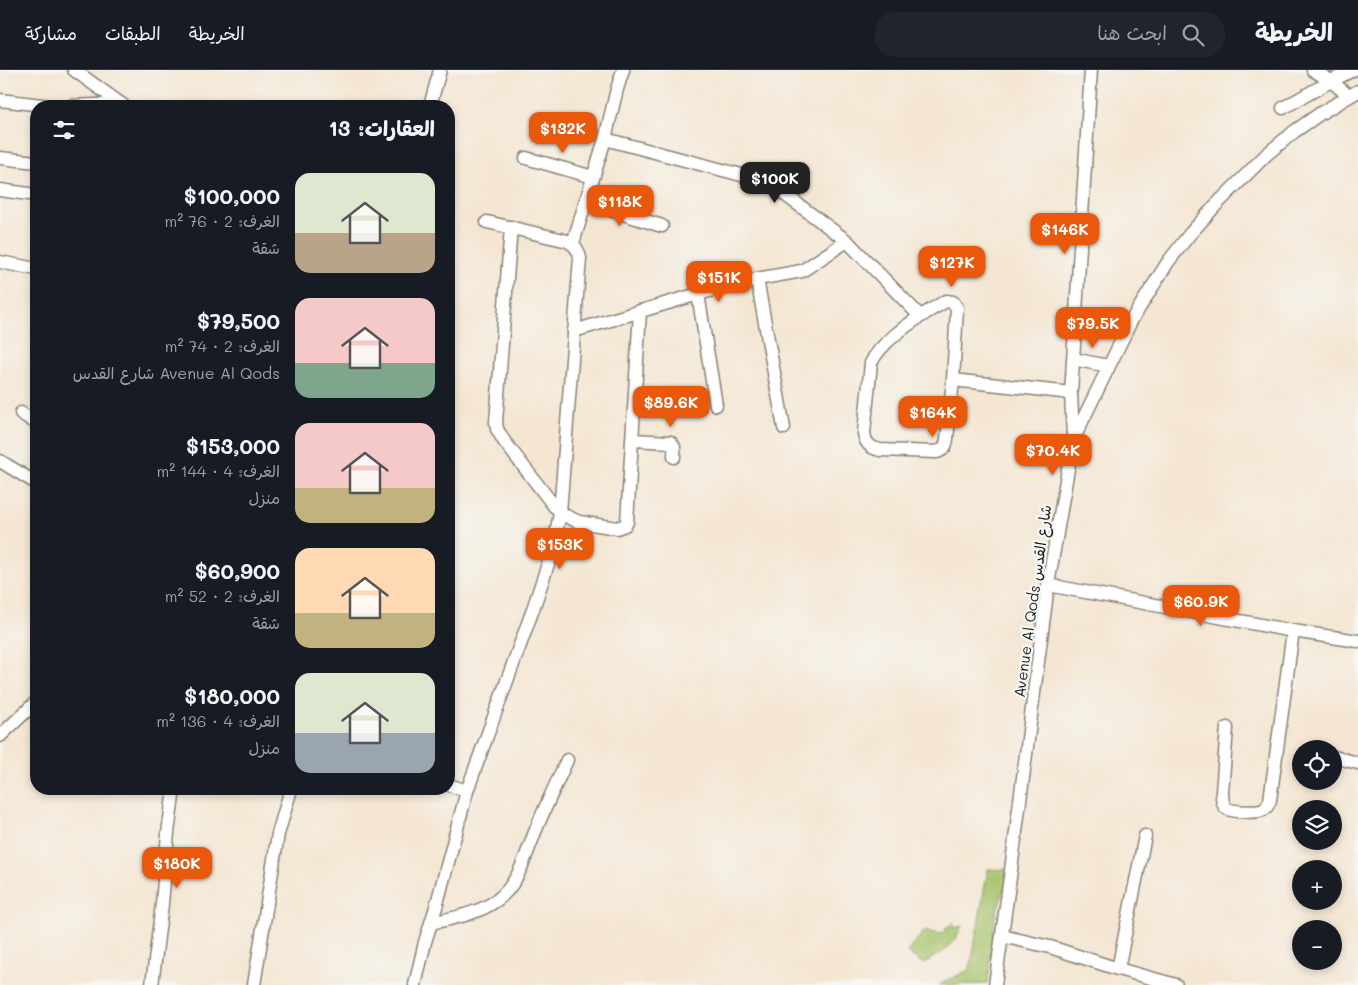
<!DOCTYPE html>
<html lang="ar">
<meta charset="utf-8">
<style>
:root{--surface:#171b24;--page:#20242c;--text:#f1f3f6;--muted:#9ea1a6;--line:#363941;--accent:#ea580c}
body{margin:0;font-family:Mali,"Playpen Sans Arabic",sans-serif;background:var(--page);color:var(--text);direction:rtl;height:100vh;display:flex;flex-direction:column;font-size:19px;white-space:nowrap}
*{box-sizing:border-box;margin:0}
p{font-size:16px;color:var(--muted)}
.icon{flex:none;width:28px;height:28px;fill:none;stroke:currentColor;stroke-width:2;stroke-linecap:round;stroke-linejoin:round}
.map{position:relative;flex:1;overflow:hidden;direction:ltr}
.panel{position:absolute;left:30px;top:30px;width:425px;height:695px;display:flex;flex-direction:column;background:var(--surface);border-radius:20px;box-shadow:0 2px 8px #0003;direction:rtl}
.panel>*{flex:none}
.controls{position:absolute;left:1292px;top:670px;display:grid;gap:10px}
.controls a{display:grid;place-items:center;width:50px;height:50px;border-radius:50%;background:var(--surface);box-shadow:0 2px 8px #0003;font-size:25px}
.price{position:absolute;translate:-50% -42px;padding:0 11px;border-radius:10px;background:var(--accent);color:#fff;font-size:16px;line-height:32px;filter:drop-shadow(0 1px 2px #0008)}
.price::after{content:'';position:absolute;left:50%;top:30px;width:15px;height:11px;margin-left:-8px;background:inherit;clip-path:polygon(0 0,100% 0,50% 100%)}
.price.active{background:#222;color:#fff}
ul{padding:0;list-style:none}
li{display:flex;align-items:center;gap:15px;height:125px;padding:0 20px}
li span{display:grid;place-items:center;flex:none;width:140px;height:100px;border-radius:15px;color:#555}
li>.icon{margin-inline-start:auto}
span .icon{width:60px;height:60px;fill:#fffc;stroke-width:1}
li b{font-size:21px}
h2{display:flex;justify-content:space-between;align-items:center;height:60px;padding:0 20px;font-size:21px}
header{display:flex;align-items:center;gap:30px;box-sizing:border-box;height:70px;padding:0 25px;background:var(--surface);border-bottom:1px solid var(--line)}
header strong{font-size:24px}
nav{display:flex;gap:28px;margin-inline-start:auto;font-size:18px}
.search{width:350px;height:45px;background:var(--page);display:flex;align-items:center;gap:12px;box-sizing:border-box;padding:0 18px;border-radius:20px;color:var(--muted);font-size:19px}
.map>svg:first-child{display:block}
</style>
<header>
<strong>الخريطة</strong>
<div class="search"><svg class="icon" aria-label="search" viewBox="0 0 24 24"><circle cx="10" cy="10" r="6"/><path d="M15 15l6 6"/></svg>ابحث هنا</div>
<nav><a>الخريطة</a><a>الطبقات</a><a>مشاركة</a></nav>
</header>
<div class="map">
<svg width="1358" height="915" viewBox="0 0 1358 915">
<rect width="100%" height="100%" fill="#f6f6f2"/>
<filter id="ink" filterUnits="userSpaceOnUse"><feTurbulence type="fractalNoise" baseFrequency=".02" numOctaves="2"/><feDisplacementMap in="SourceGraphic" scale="10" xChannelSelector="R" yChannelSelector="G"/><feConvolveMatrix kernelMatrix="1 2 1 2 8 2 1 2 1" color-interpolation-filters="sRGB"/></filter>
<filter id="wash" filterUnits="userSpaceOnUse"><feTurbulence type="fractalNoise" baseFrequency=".0096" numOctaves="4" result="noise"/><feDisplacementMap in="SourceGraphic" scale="20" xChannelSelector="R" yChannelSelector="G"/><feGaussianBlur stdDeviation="1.12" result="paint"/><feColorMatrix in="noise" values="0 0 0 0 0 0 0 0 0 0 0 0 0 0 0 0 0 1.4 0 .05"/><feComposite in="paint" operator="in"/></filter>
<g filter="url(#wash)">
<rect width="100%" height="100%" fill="#f4e6d2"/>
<g fill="#a6c269" stroke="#616f42">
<path d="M988,799L1011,800L995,846L988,914L939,915L970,899Z"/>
<path d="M953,852V858L962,856L957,867L947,879L923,894L907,882L924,861L941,864Z"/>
</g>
</g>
<g filter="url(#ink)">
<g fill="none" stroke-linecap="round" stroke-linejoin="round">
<g stroke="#888177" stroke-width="15">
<g id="minor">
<path d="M74,0L124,36"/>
<path d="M1313,0L1331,11L1349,26"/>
<path d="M0,30L50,36"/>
<path d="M70,36L121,34"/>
<path d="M430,36L440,0"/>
<path d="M1283,38L1331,11L1353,0"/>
<path d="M605,69L768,112L847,171L920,246"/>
<path d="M0,88L36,92"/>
<path d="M526,88L593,107"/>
<path d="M0,120L36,125"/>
<path d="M585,132L662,156"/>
<path d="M511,157L496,352L497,359L504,371L554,436L566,446L579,452L617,458L625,455L627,452L640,241"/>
<path d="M573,173L605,69L617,19L623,0"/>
<path d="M0,192L36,199"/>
<path d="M757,209L784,358"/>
<path d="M698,224L716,335"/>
<path d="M574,261L698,224L757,209L802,201L847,171"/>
<path d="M1073,289L1108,296"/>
<path d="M953,310L947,369C946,377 943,381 936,382L880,380C870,378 865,373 864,363L871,293C882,269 923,244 946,231L953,232L957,238L953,310L1071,323"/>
<path d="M21,343L36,353"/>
<path d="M1073,367L1071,323L1091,0"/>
<path d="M632,370L670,372C676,376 674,381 674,387"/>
<path d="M0,391L36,413"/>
<path d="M1048,515L1293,561L1358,571"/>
<path d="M1227,658L1222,722C1222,728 1222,734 1226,738C1231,742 1257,743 1263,740C1267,738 1269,733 1270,730L1293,561"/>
<path d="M0,666L36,632"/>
<path d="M1334,687L1358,693"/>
<path d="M449,715L467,721"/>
<path d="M431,853C453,848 478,844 497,830C520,813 526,783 537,757C546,735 557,712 567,690"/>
<path d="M1002,866L1050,877L1118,899L1176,915"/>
<path d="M1118,899L1145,766"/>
<path d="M152,915L162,834L168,763L174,719"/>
<path d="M254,915L278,764L291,719"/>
<path d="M415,915L425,872L436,837L467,721L532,542L554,476L560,442L580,188C579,180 575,175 568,171L487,152"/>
<path d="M995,915L1011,800L1048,515L1073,370L1131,251L1168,192L1189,165L1216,135L1267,84L1295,61L1321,43L1358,21"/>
</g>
</g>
<use href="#minor" stroke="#fff" stroke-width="12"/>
</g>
</g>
<g text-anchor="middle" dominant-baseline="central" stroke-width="4.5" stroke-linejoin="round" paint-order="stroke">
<g font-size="15" fill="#1c1c1c" stroke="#f6f6f2">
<text transform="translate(1032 531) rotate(-82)">Avenue Al Qods شارع القدس</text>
</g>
</g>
</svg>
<div class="controls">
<a><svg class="icon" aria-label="locate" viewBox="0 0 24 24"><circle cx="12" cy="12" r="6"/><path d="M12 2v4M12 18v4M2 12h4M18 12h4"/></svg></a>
<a><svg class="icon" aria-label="layers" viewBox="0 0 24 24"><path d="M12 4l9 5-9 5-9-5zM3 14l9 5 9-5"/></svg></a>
<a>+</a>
<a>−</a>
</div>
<b class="price" style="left:563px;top:84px">$132K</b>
<b class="price active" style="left:775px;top:134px">$100K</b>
<b class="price" style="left:620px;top:157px">$118K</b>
<b class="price" style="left:1065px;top:185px">$146K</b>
<b class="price" style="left:952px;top:218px">$127K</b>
<b class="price" style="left:719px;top:233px">$151K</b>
<b class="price" style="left:1093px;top:279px">$79.5K</b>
<b class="price" style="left:671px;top:358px">$89.6K</b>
<b class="price" style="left:933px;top:368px">$164K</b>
<b class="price" style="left:1053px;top:406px">$70.4K</b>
<b class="price" style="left:560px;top:500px">$153K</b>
<b class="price" style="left:1201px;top:557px">$60.9K</b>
<b class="price" style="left:177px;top:819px">$180K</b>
<section class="panel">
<h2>العقارات: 13<svg class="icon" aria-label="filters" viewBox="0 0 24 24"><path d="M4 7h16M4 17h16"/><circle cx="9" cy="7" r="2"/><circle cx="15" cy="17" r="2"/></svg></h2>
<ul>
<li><span style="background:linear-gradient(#dfe7d0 60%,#b9a48a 0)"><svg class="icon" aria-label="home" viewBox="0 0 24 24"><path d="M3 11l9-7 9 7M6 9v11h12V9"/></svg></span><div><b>$100,000</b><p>الغرف: 2 · 76 m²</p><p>شقة</p></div></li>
<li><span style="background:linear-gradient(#f6c9c9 65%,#7fa58c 0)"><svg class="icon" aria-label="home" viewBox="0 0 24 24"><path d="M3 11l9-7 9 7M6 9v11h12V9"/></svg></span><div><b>$79,500</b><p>الغرف: 2 · 74 m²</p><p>Avenue Al Qods شارع القدس</p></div></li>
<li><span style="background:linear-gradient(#f6c9c9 65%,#c2b280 0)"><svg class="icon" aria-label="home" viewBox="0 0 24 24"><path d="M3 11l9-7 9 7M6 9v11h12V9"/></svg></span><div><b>$153,000</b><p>الغرف: 4 · 144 m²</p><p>منزل</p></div></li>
<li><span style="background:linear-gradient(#ffd9b3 65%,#c2b280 0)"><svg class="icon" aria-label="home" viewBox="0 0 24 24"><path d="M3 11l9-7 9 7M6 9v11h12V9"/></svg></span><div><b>$60,900</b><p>الغرف: 2 · 52 m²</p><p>شقة</p></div></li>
<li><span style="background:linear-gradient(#dfe7d0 60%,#9aa5b1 0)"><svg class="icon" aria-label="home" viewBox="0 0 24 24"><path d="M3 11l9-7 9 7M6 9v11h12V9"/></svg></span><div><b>$180,000</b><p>الغرف: 4 · 136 m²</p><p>منزل</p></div></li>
</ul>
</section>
</div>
